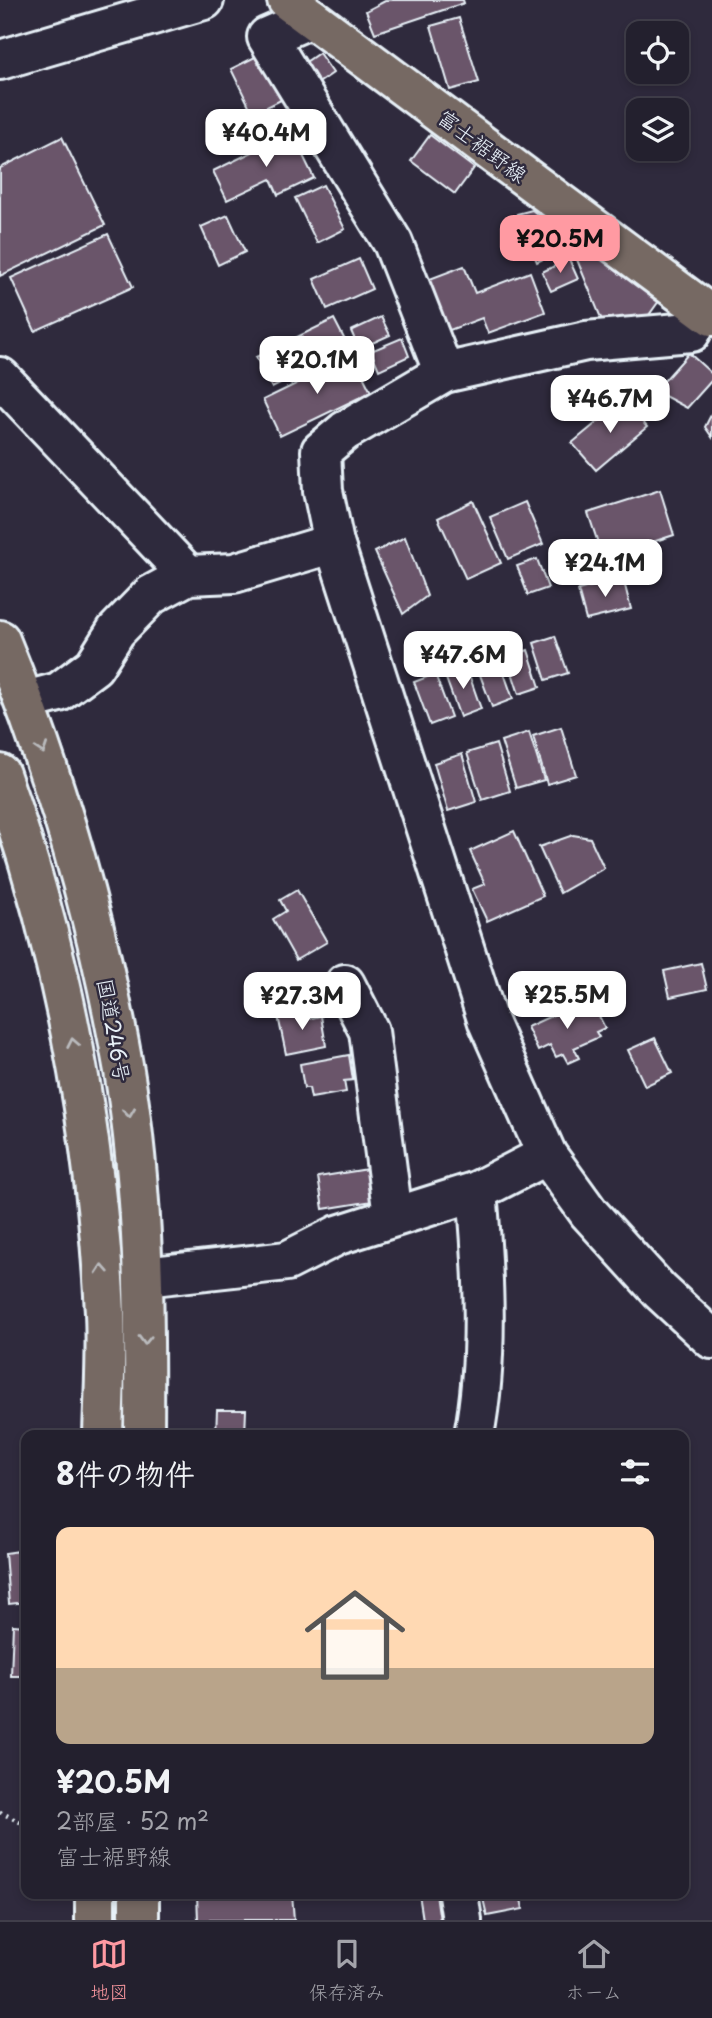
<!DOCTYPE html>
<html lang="ja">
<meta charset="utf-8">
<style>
:root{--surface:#23202e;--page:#2b2836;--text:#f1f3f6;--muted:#a3a3aa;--line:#403e4a;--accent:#ff9aa2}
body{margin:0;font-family:"Playpen Sans","Klee One",sans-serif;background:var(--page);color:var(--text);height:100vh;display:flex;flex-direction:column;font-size:26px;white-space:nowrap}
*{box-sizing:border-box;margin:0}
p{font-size:23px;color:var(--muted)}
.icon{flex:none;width:38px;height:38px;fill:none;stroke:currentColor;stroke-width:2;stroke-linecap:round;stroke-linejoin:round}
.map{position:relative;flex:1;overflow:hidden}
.sheet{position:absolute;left:21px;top:1430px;width:668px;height:469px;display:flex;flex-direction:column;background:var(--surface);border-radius:14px;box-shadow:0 4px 10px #0003,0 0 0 2px var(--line)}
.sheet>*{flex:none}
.fabs{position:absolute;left:626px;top:21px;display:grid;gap:14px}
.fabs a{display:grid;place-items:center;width:63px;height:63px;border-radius:14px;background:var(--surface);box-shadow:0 4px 10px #0003,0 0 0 2px var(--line);font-size:35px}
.price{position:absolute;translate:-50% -60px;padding:0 16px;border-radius:14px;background:#fff;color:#222;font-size:23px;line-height:46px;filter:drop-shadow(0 2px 4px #0008)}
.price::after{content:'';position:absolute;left:50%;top:42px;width:21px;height:16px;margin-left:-10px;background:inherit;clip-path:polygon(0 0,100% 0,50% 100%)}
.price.active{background:var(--accent);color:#111}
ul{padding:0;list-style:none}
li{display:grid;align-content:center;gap:14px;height:371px;padding:0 35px}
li+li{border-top:2px solid var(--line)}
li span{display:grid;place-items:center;height:217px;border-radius:14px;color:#555}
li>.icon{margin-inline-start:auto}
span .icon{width:126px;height:126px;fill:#fffc;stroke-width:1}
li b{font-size:30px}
h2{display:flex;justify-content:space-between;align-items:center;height:84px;padding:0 35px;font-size:30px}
.dock{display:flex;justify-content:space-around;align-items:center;height:98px;border-top:2px solid var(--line);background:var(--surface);font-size:19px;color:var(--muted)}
.dock a{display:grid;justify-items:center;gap:4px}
.dock .active{color:var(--accent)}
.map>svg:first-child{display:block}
</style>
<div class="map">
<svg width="712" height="1920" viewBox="0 0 712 1920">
<rect width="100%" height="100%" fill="#2f2a3d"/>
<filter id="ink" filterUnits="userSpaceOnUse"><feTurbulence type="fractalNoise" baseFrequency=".0143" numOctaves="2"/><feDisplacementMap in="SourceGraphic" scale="14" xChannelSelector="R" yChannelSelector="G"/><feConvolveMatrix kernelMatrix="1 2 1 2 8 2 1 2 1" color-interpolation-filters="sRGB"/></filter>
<g filter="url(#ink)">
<g fill="#6a556a" stroke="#e8f1f8" stroke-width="2">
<path d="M387,0H463L464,3L375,33L366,11Z"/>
<path d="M459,18L479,82L450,90L431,26Z"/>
<path d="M319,53L333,73L314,86L300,66Z"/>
<path d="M259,55L281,100L253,114L231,69Z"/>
<path d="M292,133L314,178L278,195L271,179L227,200L213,171Z"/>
<path d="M430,135L474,168L455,194L411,161Z"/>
<path d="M62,137L105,225L0,276V168Z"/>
<path d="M323,185L345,229L317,243L295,198Z"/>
<path d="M532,210L558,231L566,248L537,262L517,214Z"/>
<path d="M228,215L245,252L218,265L201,227Z"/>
<path d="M108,234L133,287L35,331L11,278Z"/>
<path d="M582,244L659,301L646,319L603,323L573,250Z"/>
<path d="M359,259L372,289L327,309L314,279Z"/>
<path d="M569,259L578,279L551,291L542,272Z"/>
<path d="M464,266L475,293L530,272L545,312L488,333L482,318L447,331L427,280Z"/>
<path d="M381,317L390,335L359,349L351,331Z"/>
<path d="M334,319L350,350L272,388L256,357Z"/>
<path d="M402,338L409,356L379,370L371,351Z"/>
<path d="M689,353L712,374V380L687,408L655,391Z"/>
<path d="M353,356L371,392L280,436L263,400Z"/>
<path d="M624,400L647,427L596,470L572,443Z"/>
<path d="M712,413V437L705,427Z"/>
<path d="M660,490L674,535L603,558L588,513Z"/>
<path d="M473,501L501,563L466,579L438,518Z"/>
<path d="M525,502L543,544L508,559L490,517Z"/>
<path d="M405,537L427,596L403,614L375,552Z"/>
<path d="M537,559L548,588L528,595L517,566Z"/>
<path d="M623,578L631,609L586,620L578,590Z"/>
<path d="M555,636L568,673L546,680L534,643Z"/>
<path d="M528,650L540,687L519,694L507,657Z"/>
<path d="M498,656L513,699L492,707L476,664Z"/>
<path d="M466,666L481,709L460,717L444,673Z"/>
<path d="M435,674L451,717L430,725L414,682Z"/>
<path d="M561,727L576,775L547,784L533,736Z"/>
<path d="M529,732L544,780L516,788L501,741Z"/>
<path d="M496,744L510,791L482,800L467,753Z"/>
<path d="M462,754L476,802L448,811L434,763Z"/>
<path d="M514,831L543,896L487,921L472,889L485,884L470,851Z"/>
<path d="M573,835L590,838L604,868L560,893L539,847Z"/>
<path d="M297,890L327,942L296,960L273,919L286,911L280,900Z"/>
<path d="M701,963L707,989L670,997L664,971Z"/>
<path d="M586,1000L591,1012L596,1010L605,1028L596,1032L599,1037L574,1048L579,1058L568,1063L563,1054L556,1057L550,1045L538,1051L527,1027Z"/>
<path d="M310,1010L311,1018L321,1016L326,1046L286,1054L278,1016Z"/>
<path d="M655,1038L672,1073L645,1086L628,1050Z"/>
<path d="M349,1055L353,1080L344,1081L346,1092L311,1098L309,1088H304L300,1064Z"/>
<path d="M368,1169L373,1201L323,1209L318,1177Z"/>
<path d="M217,1410H246L245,1435H216Z"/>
<path d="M26,1550V1602L9,1604L5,1553Z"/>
<path d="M13,1625L26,1626V1676H11Z"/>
<path d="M197,1894H292L294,1920H198Z"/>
<path d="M419,1894H436L440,1920H423Z"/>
<path d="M482,1894H520L523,1909L487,1916Z"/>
</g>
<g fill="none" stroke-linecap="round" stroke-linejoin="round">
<g stroke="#e8f1f8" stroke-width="44">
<g id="minor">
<path d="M311,18L267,37L393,243L444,373"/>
<path d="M0,60L204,0"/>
<path d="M703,309L691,332L586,341L444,373L345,431L321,451L323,491L334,543L488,1022L547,1155L589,1213L660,1291L712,1339"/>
<path d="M0,377L188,575"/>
<path d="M25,701L59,692L94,666L116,631L151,595L188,575L234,573L334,543"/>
<path d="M345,984L369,1031L393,1216"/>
<path d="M144,1277L287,1261L338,1235L477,1191L547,1155"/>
<path d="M474,1435C489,1357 484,1271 477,1191"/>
<path d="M458,1894L462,1920"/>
</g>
</g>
<g stroke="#e8f1f8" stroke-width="44">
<path id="major" d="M287,0L712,316"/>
</g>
<g stroke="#e8f1f8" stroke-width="44">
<g id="highway">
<path d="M0,640C57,779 98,923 124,1071C144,1191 145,1314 144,1435"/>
<path d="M0,774C61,948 96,1129 105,1313C107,1353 104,1395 103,1435"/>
<path d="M95,1920V1894"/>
<path d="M139,1920V1894"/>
</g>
</g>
<path stroke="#e8f1f8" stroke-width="4.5" stroke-dasharray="2 5" stroke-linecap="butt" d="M0,1812L26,1825"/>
<use href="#minor" stroke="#2f2a3d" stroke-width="38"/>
<use href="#major" stroke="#766964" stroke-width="38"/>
<use href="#highway" stroke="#766964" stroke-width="38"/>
</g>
<defs><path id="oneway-chevron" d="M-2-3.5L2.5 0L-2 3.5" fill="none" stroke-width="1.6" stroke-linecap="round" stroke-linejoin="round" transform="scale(1.75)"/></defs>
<g stroke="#babbbd">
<use href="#oneway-chevron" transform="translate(42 749) rotate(71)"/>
<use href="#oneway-chevron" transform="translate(73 1043) rotate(-101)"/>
<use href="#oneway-chevron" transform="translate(129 1113) rotate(83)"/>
<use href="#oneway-chevron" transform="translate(102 1269) rotate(-94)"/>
<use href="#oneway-chevron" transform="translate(145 1340) rotate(91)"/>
</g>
</g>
<g text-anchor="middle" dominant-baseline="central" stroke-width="5" stroke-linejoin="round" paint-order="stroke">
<g font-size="21" fill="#e8f1f8" stroke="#2f2a3d">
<text transform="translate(483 145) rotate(37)">富士裾野線</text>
<text transform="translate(115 1030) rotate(80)">国道246号</text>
</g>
</g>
</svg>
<div class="fabs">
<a><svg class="icon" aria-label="locate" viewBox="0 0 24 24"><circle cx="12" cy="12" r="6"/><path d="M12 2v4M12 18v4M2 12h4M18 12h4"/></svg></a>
<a><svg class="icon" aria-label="layers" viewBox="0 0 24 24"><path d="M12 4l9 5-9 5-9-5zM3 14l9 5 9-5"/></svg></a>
</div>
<b class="price" style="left:266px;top:169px">¥40.4M</b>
<b class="price active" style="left:560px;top:275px">¥20.5M</b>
<b class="price" style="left:317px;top:396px">¥20.1M</b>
<b class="price" style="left:610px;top:435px">¥46.7M</b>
<b class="price" style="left:605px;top:599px">¥24.1M</b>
<b class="price" style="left:463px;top:691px">¥47.6M</b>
<b class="price" style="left:567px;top:1031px">¥25.5M</b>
<b class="price" style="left:302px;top:1032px">¥27.3M</b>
<section class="sheet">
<h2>8件の物件<svg class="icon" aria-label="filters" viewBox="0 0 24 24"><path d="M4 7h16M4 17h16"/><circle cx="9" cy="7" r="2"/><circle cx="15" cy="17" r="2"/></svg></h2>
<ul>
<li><span style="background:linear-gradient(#ffd9b3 65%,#b9a48a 0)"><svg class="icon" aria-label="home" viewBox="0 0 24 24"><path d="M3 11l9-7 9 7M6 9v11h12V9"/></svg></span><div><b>¥20.5M</b><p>2部屋 · 52 m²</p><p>富士裾野線</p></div></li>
</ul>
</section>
</div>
<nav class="dock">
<a class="active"><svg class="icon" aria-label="map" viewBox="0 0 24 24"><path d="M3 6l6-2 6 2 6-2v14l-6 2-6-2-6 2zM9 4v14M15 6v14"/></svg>地図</a>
<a><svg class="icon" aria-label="saved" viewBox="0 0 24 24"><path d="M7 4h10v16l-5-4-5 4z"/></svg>保存済み</a>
<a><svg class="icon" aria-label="home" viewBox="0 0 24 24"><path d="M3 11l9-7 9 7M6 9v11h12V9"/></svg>ホーム</a>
</nav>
